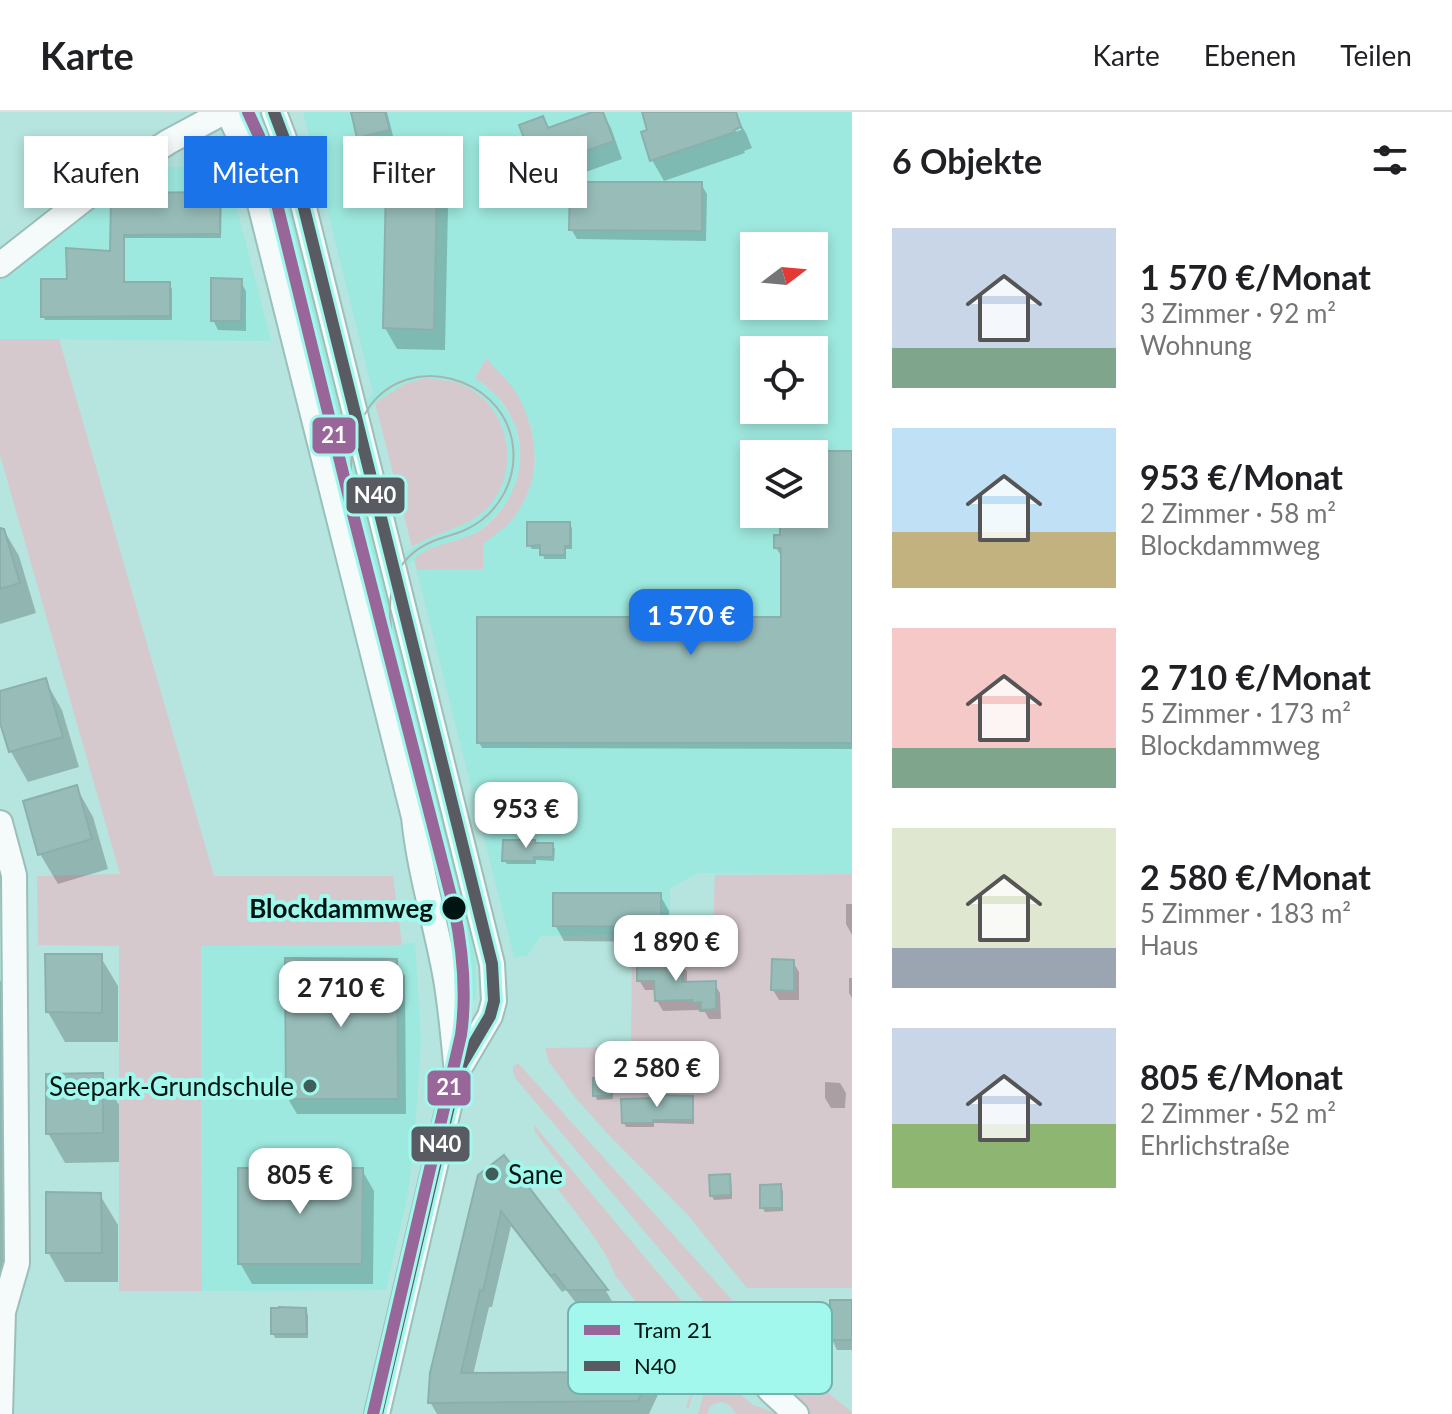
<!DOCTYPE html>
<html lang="de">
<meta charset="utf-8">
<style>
:root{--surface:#fff;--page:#f2f2f2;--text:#202124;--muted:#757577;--line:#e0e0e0;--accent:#1a73e8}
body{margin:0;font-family:Lato,sans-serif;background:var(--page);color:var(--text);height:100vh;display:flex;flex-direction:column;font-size:30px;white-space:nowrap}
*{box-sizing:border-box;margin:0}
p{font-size:26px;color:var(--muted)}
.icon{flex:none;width:44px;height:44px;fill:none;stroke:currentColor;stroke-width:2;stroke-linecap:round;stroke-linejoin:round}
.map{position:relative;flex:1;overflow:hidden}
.drawer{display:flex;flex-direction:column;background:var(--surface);width:600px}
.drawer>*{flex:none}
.guide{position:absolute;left:24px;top:24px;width:708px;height:72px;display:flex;gap:16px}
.needle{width:52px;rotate:74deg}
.buttons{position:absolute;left:740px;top:120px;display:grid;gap:16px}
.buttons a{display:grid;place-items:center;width:88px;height:88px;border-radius:0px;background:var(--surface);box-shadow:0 4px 12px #0003;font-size:40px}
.price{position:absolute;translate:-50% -68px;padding:0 18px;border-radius:16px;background:#fff;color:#222;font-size:26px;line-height:52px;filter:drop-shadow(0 2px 4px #0008)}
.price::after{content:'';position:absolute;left:50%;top:48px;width:24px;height:18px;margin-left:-12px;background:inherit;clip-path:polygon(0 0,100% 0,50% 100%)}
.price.active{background:var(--accent);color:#fff}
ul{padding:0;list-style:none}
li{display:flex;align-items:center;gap:24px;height:200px;padding:0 40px}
li span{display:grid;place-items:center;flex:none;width:224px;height:160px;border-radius:0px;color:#555}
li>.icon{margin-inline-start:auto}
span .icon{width:96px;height:96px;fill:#fffc;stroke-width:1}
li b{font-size:34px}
h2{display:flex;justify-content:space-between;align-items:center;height:96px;padding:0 40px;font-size:34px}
.pill{padding:0 28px;border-radius:0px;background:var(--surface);box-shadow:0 4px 12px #0003;font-size:28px;line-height:72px}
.pill.active{background:var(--accent);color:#fff}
header{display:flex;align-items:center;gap:48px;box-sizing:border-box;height:112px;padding:0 40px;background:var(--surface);border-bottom:2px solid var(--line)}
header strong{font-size:38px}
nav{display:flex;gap:44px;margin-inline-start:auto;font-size:28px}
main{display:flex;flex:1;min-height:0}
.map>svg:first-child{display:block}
</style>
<header>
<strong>Karte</strong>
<nav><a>Karte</a><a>Ebenen</a><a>Teilen</a></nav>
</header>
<main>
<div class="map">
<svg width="852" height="1302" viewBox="0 0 852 1302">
<rect width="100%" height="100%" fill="#b6e4de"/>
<g fill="#9ee9df" fill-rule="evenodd">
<path d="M303,0H852V762L699,761L670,776V822L541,824L527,844L514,845L414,448L404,456L401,444L422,429L455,416L488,395L503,370L508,347L506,326L497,304L487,290L395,277L375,291L366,305L363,293L373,281ZM754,134H814V194H754ZM754,238H814V298H754ZM485,247L531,313L536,350L528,381L483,432L419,442L433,435L466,425L480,418L498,401L509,387L515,374L520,354V337L514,310L497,284L475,266ZM754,342H814V402H754Z"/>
<path d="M265,9L282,60L390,463L394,511L471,819L476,854V888L467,883L455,869L458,870L461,866L459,841L453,810L267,67L249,16Z"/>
<path d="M225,50L271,229L0,227V169L16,150H24L38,135L110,80L143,58Z"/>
<path d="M415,830L421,928L415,1020L408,1082L386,1178L202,1179L201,833H402Z"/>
</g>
<g fill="#d5c9ce">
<path d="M0,227H59L214,764H393L402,833L201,834L202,1179H119V834L38,833L37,764L120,762L0,343Z"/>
<path d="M486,246C496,258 511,270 518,284C541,326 542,375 508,412C501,419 491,425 483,432V457L417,458L414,447C432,430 461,431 482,417C518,391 532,340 509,301C501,286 489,276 475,266Z"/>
<path d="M426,266C439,268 452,268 463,273C509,294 522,356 489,394C469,417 437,419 412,435L375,291L404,272Z"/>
<path d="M852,762V1176H747L686,1101L605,1019L574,984L549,950L545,936L631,935L632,844L712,845L715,763Z"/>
<path d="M518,951L744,1201L790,1250L852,1300V1302H810L774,1270L747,1241L516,967L513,960V955Z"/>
<path d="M534,1013L731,1248L759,1278L761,1288C746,1276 715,1233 699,1264C694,1274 692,1286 689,1296L686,1295L691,1282L694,1263L615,1163C605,1133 571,1096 552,1069L563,1057L535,1020Z"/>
<path d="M717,1263L753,1293L779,1302H736C730,1291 721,1286 710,1295L707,1302H698L707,1270L711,1265Z"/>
</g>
<g fill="#0003" fill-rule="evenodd">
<path d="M350,0H387L394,28L365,36L359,26Z"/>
<path d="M598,0H602L611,16L622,47L547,74L537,56L549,18Z"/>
<path d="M653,0H733L746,21L752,36L744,39L745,41L664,69L652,48L650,19ZM741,13V18L725,23L724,19Z"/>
<path d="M701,72L707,82L706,129L577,127L571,117Z"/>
<path d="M436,74L448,95L445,238L397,237L385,216Z"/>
<path d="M219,82L222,86L221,126H125V172H169L172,177V208H45L43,204L112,141L113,86Z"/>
<path d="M240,169L246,179V219L218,218L213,208Z"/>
<path d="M783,337H802L804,341H852V637L482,636L479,630L783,507V442H780L776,436L782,425V402H814V342H783Z"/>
<path d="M569,412L572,416V437H566V447H544L542,437H532L529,433Z"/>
<path d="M0,415H2L19,444L36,501L0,512Z"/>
<path d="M45,568L62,598L79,655L28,670L11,640L0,604V581Z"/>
<path d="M76,675L93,705L108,757L58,772L40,742L25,690Z"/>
<path d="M535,733H552L555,737L554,749L536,748V752H507L504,748Z"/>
<path d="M660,783L669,799V830L564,829L555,813Z"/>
<path d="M846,792H852V823L846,812Z"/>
<path d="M100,844L118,874V930H65L48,900Z"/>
<path d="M396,849L405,864L406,1002H297L288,987Z"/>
<path d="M651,850H681L687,860V871H714L720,881L721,907H709L705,900H700L698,898L663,899L657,889V878H645L639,868Z"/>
<path d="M793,850L799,860V888H779L773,878Z"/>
<path d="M849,866H852V886L849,881Z"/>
<path d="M0,868L4,875L5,1170H0Z"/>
<path d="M102,963L119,993V1050L65,1051L48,1021Z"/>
<path d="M610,968L613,972V987L597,988L595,983Z"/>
<path d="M825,970L840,971L846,981L845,996H831L825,986Z"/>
<path d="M691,986L694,990V1012L654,1011V1015H626L624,1011Z"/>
<path d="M503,1046L606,1179L615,1194L579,1195L566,1178L562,1180L511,1114L492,1195H489L473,1263L621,1262L658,1244L668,1261L649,1302H437L430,1290Z"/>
<path d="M362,1058L374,1079L373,1172H252L240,1151Z"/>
<path d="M728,1064L731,1068L732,1087L714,1088L712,1084Z"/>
<path d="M780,1074L783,1079V1099L765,1100L762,1095Z"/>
<path d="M100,1083L118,1113V1170H65L48,1140Z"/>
<path d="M852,1190V1238H837L826,1215Z"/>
<path d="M305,1198L308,1203V1226H275L273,1221Z"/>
</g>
<g fill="#98bdb9" stroke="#8bb0ac" stroke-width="2">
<path d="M351,0H385L390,18L357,26Z"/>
<path d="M592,0H603L614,29L536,57L519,13L543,4L548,16Z"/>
<path d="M642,0H736L741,15L734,18L735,20L650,49L641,20L647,18Z"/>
<path d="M570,70H702V119L569,118Z"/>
<path d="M386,71L437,72L434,218L383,216Z"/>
<path d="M220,80V122L124,123V170H170V204L41,205V167H67L66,136L110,139L111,85L117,81Z"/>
<path d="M211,166L242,167L241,209H211Z"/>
<path d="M814,339H852V631H477V505H781V436H774V423H780V402H814Z"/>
<path d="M527,410H570V434H565V443H540V433L527,434Z"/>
<path d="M0,417H4L20,471L0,477Z"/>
<path d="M46,566L63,625L9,640L0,611V579Z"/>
<path d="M77,673L92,727L38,743L23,689Z"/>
<path d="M503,728H535V731H553V745H534V749H502Z"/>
<path d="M553,781H661V815L553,814Z"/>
<path d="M45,842H102V901L46,900Z"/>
<path d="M285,846L397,847L398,987H286Z"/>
<path d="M637,846H651V848H682V870L716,869V897L701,898V890L692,891V888L655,889L654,869H637Z"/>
<path d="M772,847L794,848V879L771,878Z"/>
<path d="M103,961V1021L46,1022V962Z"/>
<path d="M593,966H611L612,984H593Z"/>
<path d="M660,983L693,984V1008H653V1011H622L621,987L660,986Z"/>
<path d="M504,1043L608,1178H567L555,1162L551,1164L501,1099L483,1179L480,1178L461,1261L620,1260L640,1218L660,1243L638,1289L428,1291L430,1261L478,1063Z"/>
<path d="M238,1056H363L362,1152H238Z"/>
<path d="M730,1062L731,1083L710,1084L709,1063Z"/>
<path d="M781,1072L782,1096H760V1073Z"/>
<path d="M46,1080L101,1081L102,1141H46Z"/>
<path d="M830,1188H852V1228H829L830,1215H824L825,1201H830Z"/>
<path d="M279,1195L306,1196L307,1222H271V1196H279Z"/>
</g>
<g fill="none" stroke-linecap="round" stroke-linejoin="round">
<g stroke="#9bbfba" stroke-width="28">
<g id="minor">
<path d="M228,0L243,32L252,60L414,705C419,756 434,805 444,856C451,890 453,925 457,960"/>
<path d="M274,0L292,48L492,852L494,889L490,904L457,960L377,1302"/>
<path d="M0,153L102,73L168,30L224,0"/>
<path d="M0,711L14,763L17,1151L3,1200L0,1302"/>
<path d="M770,1278L796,1302"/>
</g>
</g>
<use href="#minor" stroke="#f4fbfa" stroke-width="24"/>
<path stroke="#a8b4b2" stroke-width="2" d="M354,406C349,369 347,326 370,294C410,240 499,264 512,328C519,365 500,402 465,418C454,423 442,425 431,430C393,447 387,479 391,516"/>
<g stroke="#a2f8ec" stroke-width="18">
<path id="bus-1" d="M274,0L292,48L492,852L494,889L490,904L457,960L377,1302"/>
</g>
<use href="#bus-1" stroke="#595b62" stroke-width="12"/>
<g stroke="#a2f8ec" stroke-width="18">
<path id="tram-1" d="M248,0L259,24L275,84L354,406L454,796C463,839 467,880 461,923L373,1302"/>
</g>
<use href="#tram-1" stroke="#969" stroke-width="12"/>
</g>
<circle fill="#001512" stroke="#a2f8ec" stroke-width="3" cx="454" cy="796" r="13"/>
<g fill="#405d59" stroke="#a2f8ec" stroke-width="3">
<circle cx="310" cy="974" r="8"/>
<circle cx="492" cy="1062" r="8"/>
</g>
<g text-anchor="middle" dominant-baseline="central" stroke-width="8" stroke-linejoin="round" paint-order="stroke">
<g font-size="26" font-weight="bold" fill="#001512" stroke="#a2f8ec" text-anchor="end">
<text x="433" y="796">Blockdammweg</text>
</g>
<g font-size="26" fill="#001512" stroke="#a2f8ec" text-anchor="end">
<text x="294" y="974">Seepark-Grundschule</text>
<text x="508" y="1062" text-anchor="start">Sane</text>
</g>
</g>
<rect x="568" y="1190" width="264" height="92" rx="12" fill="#a2f8ec" stroke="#71b4ab" stroke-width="2"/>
<rect x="584" y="1213" width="36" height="10" fill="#969"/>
<rect x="584" y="1249" width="36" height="10" fill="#595b62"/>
<g font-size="22" fill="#001512">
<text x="634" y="1226">Tram 21</text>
<text x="634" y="1262">N40</text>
</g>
<g stroke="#a2f8ec" stroke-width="3">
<rect x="311" y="304" width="46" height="39" rx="8" fill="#969"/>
<rect x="345" y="364" width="61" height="39" rx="8" fill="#595b62"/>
<rect x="426" y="957" width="46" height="38" rx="8" fill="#969"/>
<rect x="410" y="1013" width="61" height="38" rx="8" fill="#595b62"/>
</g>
<g font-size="22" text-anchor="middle" font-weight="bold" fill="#fff">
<text x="334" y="331">21</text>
<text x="375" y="391">N40</text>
<text x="449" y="983">21</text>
<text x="440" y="1040">N40</text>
</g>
</svg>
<div class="buttons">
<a><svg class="needle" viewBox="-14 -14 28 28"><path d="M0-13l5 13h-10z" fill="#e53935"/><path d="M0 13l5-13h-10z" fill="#757577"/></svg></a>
<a><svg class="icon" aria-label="locate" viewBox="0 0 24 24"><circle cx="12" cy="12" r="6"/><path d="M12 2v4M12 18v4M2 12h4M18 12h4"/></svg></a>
<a><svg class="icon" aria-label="layers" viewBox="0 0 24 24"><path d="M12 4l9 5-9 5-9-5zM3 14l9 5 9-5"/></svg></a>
</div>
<b class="price active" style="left:691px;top:545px">1 570 €</b>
<b class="price" style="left:526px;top:738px">953 €</b>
<b class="price" style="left:676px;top:871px">1 890 €</b>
<b class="price" style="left:341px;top:917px">2 710 €</b>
<b class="price" style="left:657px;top:997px">2 580 €</b>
<b class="price" style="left:300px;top:1104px">805 €</b>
<div class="guide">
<a class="pill">Kaufen</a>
<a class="pill active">Mieten</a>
<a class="pill">Filter</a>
<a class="pill">Neu</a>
</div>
</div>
<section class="drawer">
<h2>6 Objekte<svg class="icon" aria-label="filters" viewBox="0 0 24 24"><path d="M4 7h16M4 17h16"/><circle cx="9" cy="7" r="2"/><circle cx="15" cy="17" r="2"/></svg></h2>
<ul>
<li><span style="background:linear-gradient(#c9d6e8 75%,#7fa58c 0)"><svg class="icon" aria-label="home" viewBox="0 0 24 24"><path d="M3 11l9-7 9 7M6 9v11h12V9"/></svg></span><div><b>1 570 €/Monat</b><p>3 Zimmer · 92 m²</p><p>Wohnung</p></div></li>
<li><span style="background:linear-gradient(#bfe0f5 65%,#c2b280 0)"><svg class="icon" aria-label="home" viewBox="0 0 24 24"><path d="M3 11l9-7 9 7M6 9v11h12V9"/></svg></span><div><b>953 €/Monat</b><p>2 Zimmer · 58 m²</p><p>Blockdammweg</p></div></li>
<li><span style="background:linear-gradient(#f6c9c9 75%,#7fa58c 0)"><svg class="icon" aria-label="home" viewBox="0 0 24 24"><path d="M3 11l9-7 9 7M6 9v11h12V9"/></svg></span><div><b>2 710 €/Monat</b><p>5 Zimmer · 173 m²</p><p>Blockdammweg</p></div></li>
<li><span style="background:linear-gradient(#dfe7d0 75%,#9aa5b1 0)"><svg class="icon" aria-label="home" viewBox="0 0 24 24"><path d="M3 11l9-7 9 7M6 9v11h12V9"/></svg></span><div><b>2 580 €/Monat</b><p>5 Zimmer · 183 m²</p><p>Haus</p></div></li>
<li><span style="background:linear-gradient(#c9d6e8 60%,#8fb573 0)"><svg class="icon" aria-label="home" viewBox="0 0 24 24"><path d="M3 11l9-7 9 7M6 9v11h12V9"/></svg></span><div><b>805 €/Monat</b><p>2 Zimmer · 52 m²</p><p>Ehrlichstraße</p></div></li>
</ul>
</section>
</main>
